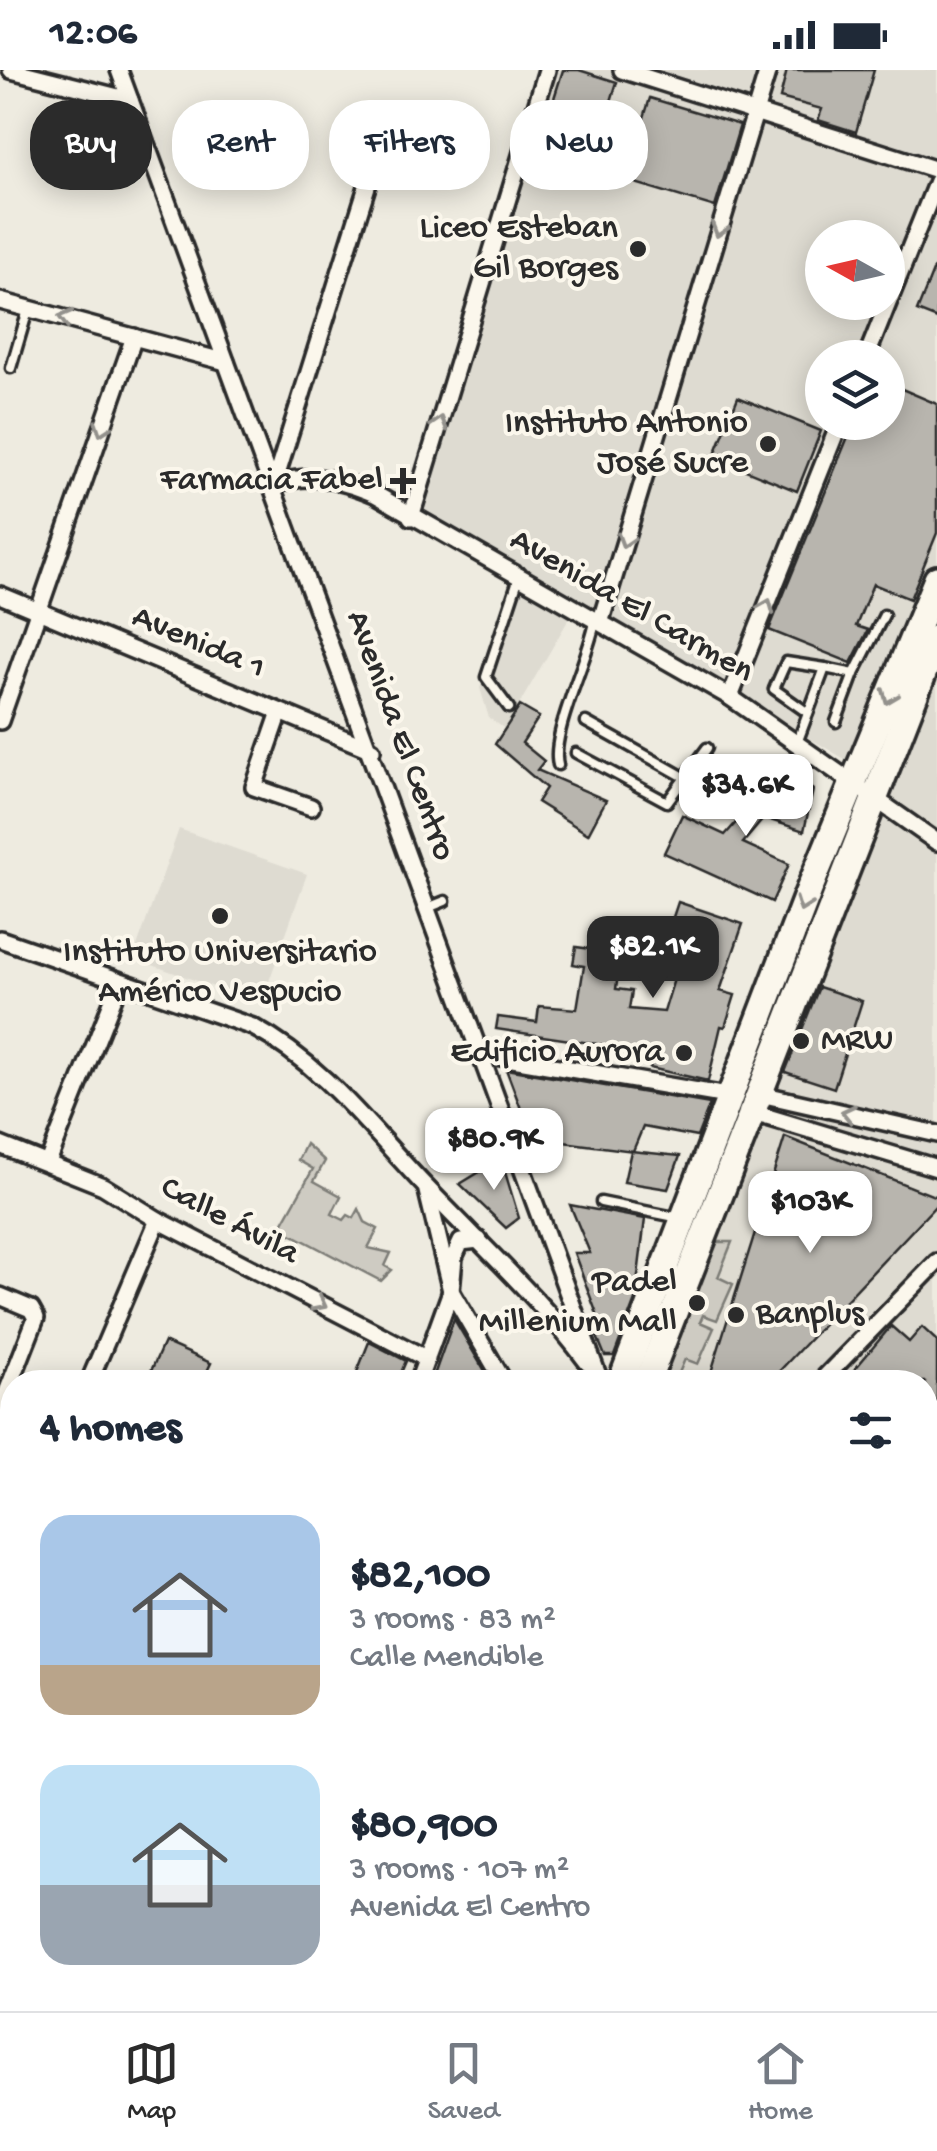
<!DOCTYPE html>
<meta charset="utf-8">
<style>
:root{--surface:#fff;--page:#f2f2f3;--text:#1f2937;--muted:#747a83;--line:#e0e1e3;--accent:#2b2b2b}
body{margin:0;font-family:"Gochi Hand",sans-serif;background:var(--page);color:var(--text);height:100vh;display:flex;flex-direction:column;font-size:38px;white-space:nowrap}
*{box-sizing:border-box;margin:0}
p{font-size:32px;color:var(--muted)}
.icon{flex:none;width:55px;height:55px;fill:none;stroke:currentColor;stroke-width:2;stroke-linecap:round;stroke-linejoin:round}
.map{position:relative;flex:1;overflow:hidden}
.sheet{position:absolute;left:0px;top:1300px;width:938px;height:642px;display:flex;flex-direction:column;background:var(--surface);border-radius:40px 40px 0 0;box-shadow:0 5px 25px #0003}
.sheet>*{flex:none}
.hud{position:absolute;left:30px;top:30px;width:878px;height:90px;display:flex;gap:20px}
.needle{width:65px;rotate:278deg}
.tools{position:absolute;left:805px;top:150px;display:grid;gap:20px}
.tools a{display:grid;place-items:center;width:100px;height:100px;border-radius:50%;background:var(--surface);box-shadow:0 5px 25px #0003;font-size:50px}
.price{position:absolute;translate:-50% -85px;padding:0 22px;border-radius:20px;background:#fff;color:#222;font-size:32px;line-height:65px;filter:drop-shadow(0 2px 5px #0008)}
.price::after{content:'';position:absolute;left:50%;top:60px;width:30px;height:22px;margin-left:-15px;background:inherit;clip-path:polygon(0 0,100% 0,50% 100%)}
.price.selected{background:var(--accent);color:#fff}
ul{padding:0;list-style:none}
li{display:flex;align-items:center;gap:30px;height:250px;padding:0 40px}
li span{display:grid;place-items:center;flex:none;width:280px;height:200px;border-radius:30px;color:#555}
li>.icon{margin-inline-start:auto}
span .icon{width:120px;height:120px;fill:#fffc;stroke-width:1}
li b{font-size:42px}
h2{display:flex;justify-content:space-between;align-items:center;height:120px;padding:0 40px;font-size:42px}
.tag{padding:0 35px;border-radius:40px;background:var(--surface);box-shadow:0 5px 25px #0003;font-size:35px;line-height:90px}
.tag.selected{background:var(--accent);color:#fff}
.status{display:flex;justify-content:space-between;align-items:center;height:70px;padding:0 50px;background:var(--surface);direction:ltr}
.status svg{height:28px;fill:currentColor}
.dock{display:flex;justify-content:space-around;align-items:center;height:140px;border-top:2px solid var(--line);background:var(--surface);font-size:28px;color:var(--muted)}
.dock a{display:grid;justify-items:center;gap:5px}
.dock .selected{color:var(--accent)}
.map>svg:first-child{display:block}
</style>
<div class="status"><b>12:06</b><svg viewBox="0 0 49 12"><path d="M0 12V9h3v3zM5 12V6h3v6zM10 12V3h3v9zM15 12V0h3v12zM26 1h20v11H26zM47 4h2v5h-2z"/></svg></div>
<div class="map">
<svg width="937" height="1941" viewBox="0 0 937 1941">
<rect width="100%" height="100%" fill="#eeebe0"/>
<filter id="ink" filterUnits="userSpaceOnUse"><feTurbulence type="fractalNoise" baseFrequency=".01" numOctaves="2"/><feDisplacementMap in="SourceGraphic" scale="20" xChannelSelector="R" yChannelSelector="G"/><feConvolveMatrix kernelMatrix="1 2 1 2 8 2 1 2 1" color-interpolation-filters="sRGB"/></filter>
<g filter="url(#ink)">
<g fill="#dedbd1" fill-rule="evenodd">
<path d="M551,0H937V1440L925,1455V1312H652L881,710L416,439ZM822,168H888V232H822ZM822,288H888V352H822Z"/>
<path d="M517,517L570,547L505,659L489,648L480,618Z"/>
<path d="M179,759L307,804L261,934L133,888Z"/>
</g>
<g fill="#cecbc2" stroke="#7c7b76" stroke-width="2.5">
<path d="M306,1074L325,1091L314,1111L341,1126L332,1144L344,1150L348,1145L354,1148L359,1139L365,1152L378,1159L368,1178L391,1183L385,1196L392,1200L381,1211L280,1158L313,1099L298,1090Z"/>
<path d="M710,1172H732L718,1207L733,1214L717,1250L703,1245L700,1252L714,1258L698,1294L685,1289L676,1310L660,1304Z"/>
<path d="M925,1766L937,1767V1941H690L697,1930H925Z"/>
<path d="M399,1930H617L611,1941H393Z"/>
</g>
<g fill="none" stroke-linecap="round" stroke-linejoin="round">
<g stroke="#74726e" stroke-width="5">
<path d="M925,1697L937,1695"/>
<path d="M0,1745L12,1750"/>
</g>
</g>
<g fill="#b8b5ae" stroke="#2b2b2b" stroke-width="2.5">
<path d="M563,0H579L617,12L587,108L534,91Z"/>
<path d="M787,0H874L856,62L818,50L822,39L780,28Z"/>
<path d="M650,28L740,55L715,137L625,110Z"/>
<path d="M936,194H937V249L917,241Z"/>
<path d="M888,313L937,334V463L910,529L873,514L856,556L868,560L851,593L769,560L854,352H888Z"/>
<path d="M738,327L821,361L797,421L714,387Z"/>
<path d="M520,636L539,647L522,673L544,691L537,700L606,730L588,764L537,732L546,718L495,674Z"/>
<path d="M786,696L813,720L804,761L764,748L743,773L789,794L772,832L664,783L682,745L725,765Z"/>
<path d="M678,832L743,854L720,921L735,925L725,957L721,956L708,1011L650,998L652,990L629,988L630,983L603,979L604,975L496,959L498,947L537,952L539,936L577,939L584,896L573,894L576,877L621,883L616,919L632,921L629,939L664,942L680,889L661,883Z"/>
<path d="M819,917L862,931L834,1018L785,1002Z"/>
<path d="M506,999L710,1034L697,1067L643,1057L633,1081L532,1068Z"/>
<path d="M785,1067L937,1127V1134L769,1312H708Z"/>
<path d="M631,1081L680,1086L668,1119L624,1112Z"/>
<path d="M501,1089L519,1148L506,1158L460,1114Z"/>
<path d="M570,1135L645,1149L635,1230L614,1286H605L596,1264L604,1263L574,1183H590Z"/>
<path d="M454,1249L491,1312L433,1308Z"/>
<path d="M891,1256L909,1272L922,1257L937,1271V1381L925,1393V1312H883L877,1307L872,1312H844Z"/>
<path d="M164,1272L211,1293L202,1312H146Z"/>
<path d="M369,1272L406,1291L397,1312H353Z"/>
<path d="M0,1774L12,1794V1834L0,1841Z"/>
<path d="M0,1908L12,1911V1930H42L39,1941H0Z"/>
<path d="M435,1930H595L590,1941H452Z"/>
</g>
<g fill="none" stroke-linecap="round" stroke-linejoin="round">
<g stroke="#2b2b2b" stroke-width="15">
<g id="lane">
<path d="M11,298L28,240"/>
<path d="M854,604L884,545"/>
<path d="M509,638L486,607L519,507"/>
<path d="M808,643L774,619L786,592L825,598"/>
<path d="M586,652L686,708"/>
<path d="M797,673L825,598L854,604L836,652"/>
<path d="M576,683L667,732L707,678"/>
<path d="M558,695C550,664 588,590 595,552"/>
<path d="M430,837L445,831"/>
<path d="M601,1132L680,1148"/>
<path d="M216,1312H224"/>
<path d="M932,1460L925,1432L937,1415"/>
</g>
</g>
<g stroke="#2b2b2b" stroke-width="22">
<g id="street">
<path d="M11,0L130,30"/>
<path d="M119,0L599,1308"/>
<path d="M622,0L937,100"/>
<path d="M0,231L226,292"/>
<path d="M866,288L937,111"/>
<path d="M274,414C312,402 338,409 375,424L730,627L937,772"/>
<path d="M274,414L375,91"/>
<path d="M411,447L547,0"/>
<path d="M0,525L372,680"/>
<path d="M601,550L768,0"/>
<path d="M730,627L840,352"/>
<path d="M280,642L254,717L311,737"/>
<path d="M0,651L134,267"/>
<path d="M0,869L253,957C324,995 372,1061 427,1118C482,1176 540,1228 588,1293"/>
<path d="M483,984L733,1027"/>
<path d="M756,1023L937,1064"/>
<path d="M747,1041L937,1098"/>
<path d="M0,1075L103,1116L158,1150L427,1289"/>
<path d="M48,1092L120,912"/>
<path d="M427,1121L451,1221L504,1312"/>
<path d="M0,1226L31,1239L36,1248L0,1340"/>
<path d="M89,1312L158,1150"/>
<path d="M418,1312L451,1221L454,1187L461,1172L479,1170"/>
<path d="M820,1312L937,1192"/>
<path d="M0,1522L12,1492"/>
<path d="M0,1876L12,1879"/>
<path d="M211,1930L255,1941"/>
</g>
</g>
<g stroke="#2b2b2b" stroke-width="30">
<g id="secondary">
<path d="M0,1369L12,1374"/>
<path d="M925,1475L937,1460"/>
<path d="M925,1507L937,1492"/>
<path d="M925,1540L937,1524"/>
<path d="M925,1730H937"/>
<path d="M925,1748H937"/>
<path d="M624,1941L630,1930"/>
<path d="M652,1941L658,1930"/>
<path d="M678,1941L685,1930"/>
</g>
</g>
<g stroke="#2b2b2b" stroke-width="32">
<g id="primary">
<path d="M621,1312L807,825L937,509"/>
<path d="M647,1312L937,568"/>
<path d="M347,1941L354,1930"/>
<path d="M379,1941L386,1930"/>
</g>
</g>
<use href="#lane" stroke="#fbf7ec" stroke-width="8"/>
<use href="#street" stroke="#fbf7ec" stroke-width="15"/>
<use href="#secondary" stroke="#fbf7ec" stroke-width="22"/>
<use href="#primary" stroke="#fbf7ec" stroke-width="25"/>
</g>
<defs><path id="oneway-chevron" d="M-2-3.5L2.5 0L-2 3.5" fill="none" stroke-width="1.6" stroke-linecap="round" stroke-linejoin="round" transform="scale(2.5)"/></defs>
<g stroke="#93918c">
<use href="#oneway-chevron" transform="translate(719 160) rotate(107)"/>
<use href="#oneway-chevron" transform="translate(65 248) rotate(-165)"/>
<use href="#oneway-chevron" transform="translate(440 353) rotate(-73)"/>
<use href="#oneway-chevron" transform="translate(102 359) rotate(109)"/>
<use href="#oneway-chevron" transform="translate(625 471) rotate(107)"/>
<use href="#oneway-chevron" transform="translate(767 536) rotate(-68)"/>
<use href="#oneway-chevron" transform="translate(889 627) rotate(111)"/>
<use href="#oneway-chevron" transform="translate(803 835) rotate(110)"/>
<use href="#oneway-chevron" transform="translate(848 1043) rotate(-167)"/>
<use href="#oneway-chevron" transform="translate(320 1234) rotate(27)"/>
</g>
</g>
<g fill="#2b2b2b" stroke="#fbf7ec" stroke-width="4">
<circle cx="638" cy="179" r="10"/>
<circle cx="768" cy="374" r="10"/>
<path d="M398 396h10v10h10v10h-10v10h-10v-10h-10v-10h10z"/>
<circle cx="220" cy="846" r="10"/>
<circle cx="801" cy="971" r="10"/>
<circle cx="684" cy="983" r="10"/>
<circle cx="697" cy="1233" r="10"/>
<circle cx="736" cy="1245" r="10"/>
</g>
<g text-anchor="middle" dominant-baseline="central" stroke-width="8" stroke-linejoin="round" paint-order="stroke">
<g font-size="35" fill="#2b2b2b" stroke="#fbf7ec" text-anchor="end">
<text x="618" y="159">Liceo Esteban<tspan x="618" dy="40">Gil Borges</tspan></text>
<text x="748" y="354">Instituto Antonio<tspan x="748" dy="40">José Sucre</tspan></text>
<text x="383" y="411">Farmacia Fabel</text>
<text x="220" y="883" text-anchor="middle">Instituto Universitario<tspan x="220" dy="40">Américo Vespucio</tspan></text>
<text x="821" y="971" text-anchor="start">MRW</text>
<text x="664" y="983">Edificio Aurora</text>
<text x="677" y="1213">Padel<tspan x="677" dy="40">Millenium Mall</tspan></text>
<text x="756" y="1245" text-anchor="start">Banplus</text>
</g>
<g font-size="35" fill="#2b2b2b" stroke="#fbf7ec">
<text transform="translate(631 537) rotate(30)">Avenida El Carmen</text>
<text transform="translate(198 574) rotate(23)">Avenida 1</text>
<text transform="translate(399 666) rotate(70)">Avenida El Centro</text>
<text transform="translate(229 1152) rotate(28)">Calle Ávila</text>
</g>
</g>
</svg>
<div class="tools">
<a><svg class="needle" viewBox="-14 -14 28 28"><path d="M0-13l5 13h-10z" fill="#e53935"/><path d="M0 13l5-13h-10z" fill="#747a83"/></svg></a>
<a><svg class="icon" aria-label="layers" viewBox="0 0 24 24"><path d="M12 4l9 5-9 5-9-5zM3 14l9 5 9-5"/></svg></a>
</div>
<b class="price" style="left:746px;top:769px">$34.6K</b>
<b class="price selected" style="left:653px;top:931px">$82.1K</b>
<b class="price" style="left:494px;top:1123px">$80.9K</b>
<b class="price" style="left:810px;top:1186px">$103K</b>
<div class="hud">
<a class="tag selected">Buy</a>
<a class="tag">Rent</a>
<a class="tag">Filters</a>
<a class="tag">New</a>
</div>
<section class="sheet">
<h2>4 homes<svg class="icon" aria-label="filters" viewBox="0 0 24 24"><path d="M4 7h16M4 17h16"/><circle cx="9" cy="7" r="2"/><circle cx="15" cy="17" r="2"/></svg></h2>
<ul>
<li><span style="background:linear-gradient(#a9c7e8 75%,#b9a48a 0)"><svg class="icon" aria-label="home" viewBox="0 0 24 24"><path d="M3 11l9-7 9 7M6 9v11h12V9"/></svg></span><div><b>$82,100</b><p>3 rooms · 83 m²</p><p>Calle Mendible</p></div></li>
<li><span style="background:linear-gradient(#bfe0f5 60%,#9aa5b1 0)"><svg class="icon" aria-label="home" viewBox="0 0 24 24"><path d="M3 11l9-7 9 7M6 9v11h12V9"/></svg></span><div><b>$80,900</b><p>3 rooms · 107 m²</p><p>Avenida El Centro</p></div></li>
</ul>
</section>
</div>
<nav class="dock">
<a class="selected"><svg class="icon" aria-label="map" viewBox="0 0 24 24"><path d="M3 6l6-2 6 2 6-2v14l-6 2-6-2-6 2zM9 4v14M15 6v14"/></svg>Map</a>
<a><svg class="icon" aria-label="saved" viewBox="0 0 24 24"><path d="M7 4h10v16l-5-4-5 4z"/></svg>Saved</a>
<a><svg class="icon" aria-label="home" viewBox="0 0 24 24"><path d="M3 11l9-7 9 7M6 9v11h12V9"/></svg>Home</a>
</nav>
